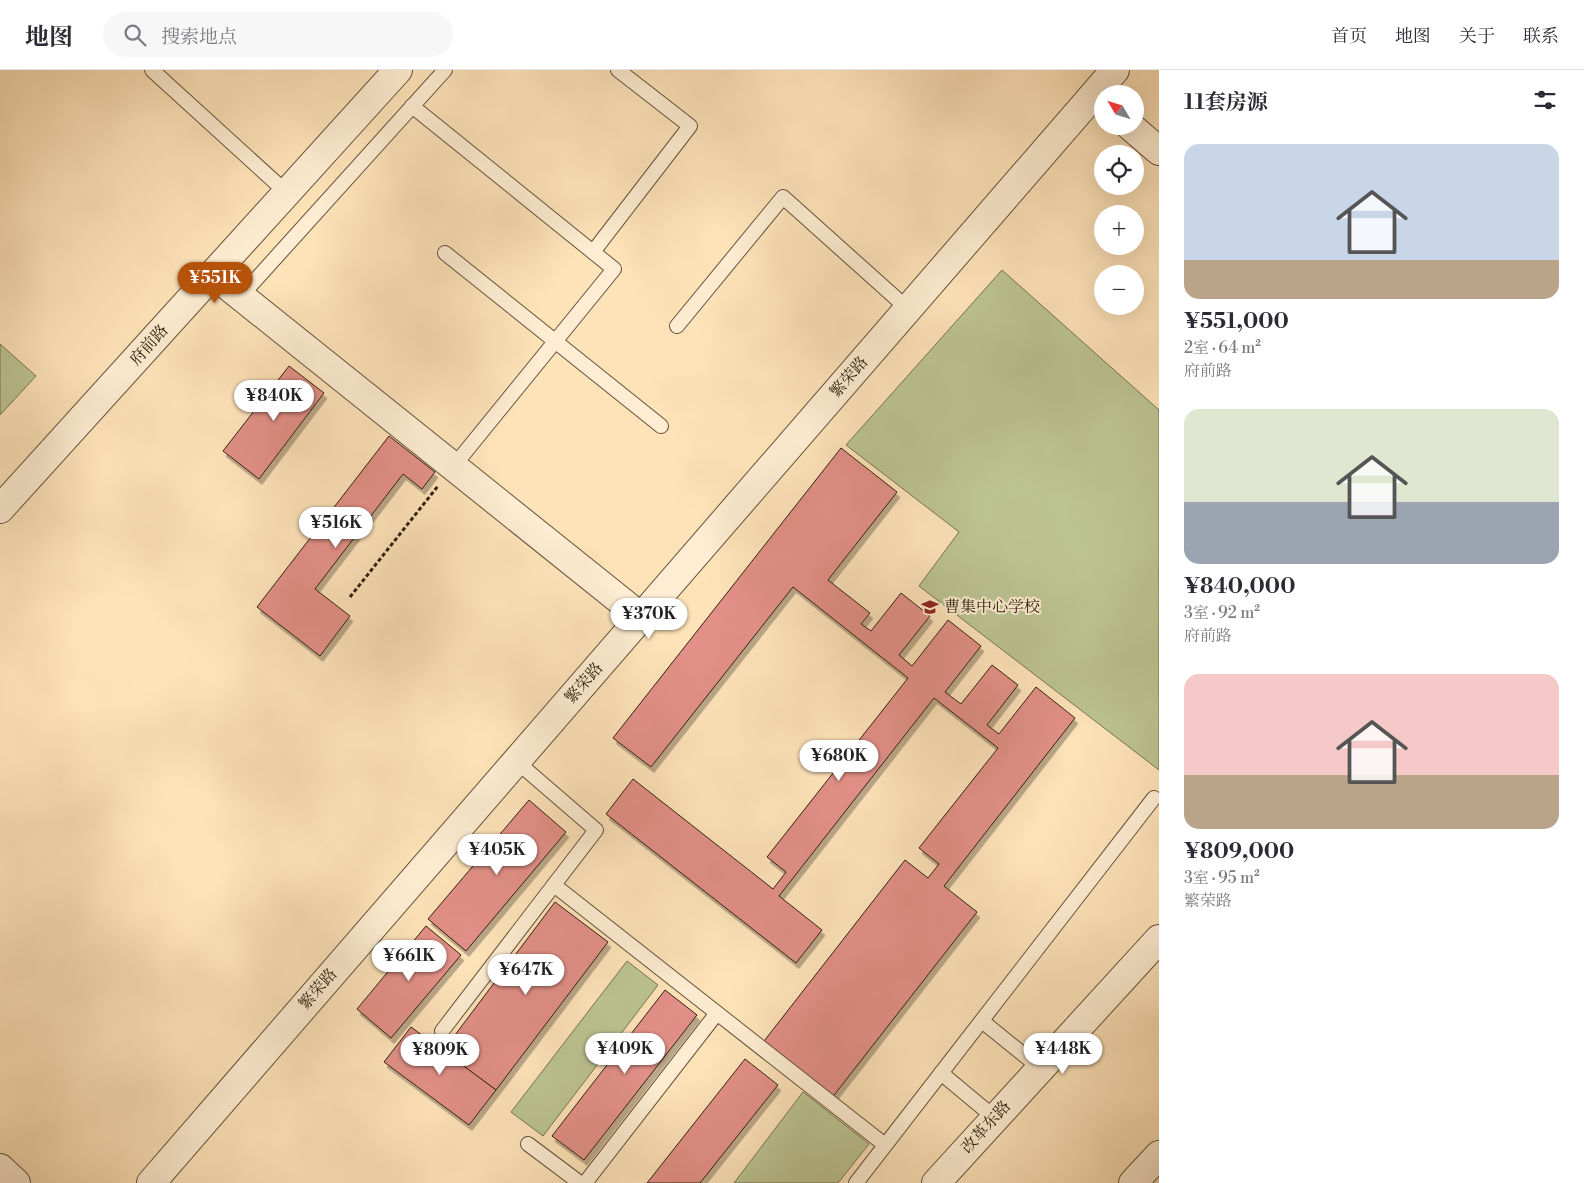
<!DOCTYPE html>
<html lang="zh">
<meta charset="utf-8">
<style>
:root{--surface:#fff;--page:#f7f7f7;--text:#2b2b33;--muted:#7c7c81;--line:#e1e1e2;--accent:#b45309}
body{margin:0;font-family:"Libre Bodoni","Noto Serif SC",serif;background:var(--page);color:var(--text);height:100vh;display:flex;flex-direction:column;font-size:19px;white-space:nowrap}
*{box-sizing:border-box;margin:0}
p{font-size:16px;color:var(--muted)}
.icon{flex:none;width:28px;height:28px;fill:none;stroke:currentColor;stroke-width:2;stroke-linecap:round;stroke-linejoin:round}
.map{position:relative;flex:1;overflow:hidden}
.side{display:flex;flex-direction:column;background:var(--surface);width:425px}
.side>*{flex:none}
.needle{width:32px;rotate:308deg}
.controls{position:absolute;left:1094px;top:15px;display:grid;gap:10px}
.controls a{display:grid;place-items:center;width:50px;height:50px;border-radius:50%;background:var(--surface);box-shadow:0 5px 20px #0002;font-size:25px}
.price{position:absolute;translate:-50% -42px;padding:0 11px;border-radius:18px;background:#fff;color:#222;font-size:16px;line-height:32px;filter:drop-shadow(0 1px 2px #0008)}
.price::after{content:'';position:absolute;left:50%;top:30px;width:15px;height:11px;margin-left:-8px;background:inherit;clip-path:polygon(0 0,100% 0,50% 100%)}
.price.active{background:var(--accent);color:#fff}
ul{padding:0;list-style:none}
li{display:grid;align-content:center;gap:10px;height:265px;padding:0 25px}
li span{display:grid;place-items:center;height:155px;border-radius:15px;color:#555}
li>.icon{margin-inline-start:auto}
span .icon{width:90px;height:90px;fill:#fffc;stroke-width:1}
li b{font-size:21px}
h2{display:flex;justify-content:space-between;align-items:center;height:60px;padding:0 25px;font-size:21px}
header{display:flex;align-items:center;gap:30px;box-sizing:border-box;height:70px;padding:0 25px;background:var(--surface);border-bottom:1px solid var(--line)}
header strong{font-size:24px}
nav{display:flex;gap:28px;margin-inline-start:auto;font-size:18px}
.search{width:350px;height:45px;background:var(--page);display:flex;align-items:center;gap:12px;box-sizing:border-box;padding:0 18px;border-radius:28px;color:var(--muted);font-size:19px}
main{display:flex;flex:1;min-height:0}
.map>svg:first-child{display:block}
</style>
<header>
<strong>地图</strong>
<div class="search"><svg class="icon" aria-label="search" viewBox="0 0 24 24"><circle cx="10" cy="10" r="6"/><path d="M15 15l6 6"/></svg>搜索地点</div>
<nav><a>首页</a><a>地图</a><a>关于</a><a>联系</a></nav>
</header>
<main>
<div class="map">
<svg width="1159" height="1113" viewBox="0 0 1159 1113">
<defs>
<filter id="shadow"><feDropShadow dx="3" dy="5.5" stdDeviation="0" flood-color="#0004"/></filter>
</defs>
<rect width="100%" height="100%" fill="#fee3b9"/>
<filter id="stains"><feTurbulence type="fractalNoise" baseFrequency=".004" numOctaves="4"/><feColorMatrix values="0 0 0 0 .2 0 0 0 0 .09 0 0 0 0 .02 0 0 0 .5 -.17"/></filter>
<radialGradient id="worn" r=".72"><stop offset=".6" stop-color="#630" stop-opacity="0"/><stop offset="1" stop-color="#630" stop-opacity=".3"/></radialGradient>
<g fill="#bcc492" stroke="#767251">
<path d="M1002,200L1159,340V700L919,516L959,462L846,375Z"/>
<path d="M0,274L36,306L0,345Z"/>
<path d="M627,891L658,915L543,1066L511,1042Z"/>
<path d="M803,1022L869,1074L838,1113H734Z"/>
</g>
<g fill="#e39088" stroke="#2f2010" filter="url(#shadow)">
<path d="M289,296L324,323L259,409L223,381Z"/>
<path d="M389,366L435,402L422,419L403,404L315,519L350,546L320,586L257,537Z"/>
<path d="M841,378L897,422L828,510L870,543L861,554L871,561L901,523L930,546L899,585L912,596L948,550L981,576L945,622L961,634L992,595L1018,615L987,655L999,664L1036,617L1075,648L944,816L977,842L831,1029L761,975L905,790L928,808L939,794L919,778L998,678L934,628L779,826L822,860L796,893L606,744L633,709L773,819L786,802L767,787L908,608L793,517L651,697L613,668Z"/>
<path d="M529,730L566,762L466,881L428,849Z"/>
<path d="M555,832L608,872L496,1020L443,981Z"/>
<path d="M426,856L461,885L391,968L357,939Z"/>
<path d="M665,920L697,945L584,1090L552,1066Z"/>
<path d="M411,957L496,1020L469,1055L384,992Z"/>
<path d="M745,989L778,1015L700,1113H647Z"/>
</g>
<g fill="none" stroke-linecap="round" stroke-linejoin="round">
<g stroke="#63513a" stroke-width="16">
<g id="service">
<path d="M152,0L287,123"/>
<path d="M412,36L614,199L453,397"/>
<path d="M593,182L690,56L618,0"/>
<path d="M445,183L661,356"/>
<path d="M241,226L445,0"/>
<path d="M677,256L783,127L908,239"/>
<path d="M554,815L885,1075"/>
<path d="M982,951L1040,998"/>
<path d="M442,961L596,760L516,691"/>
<path d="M941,1003L995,1048"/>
<path d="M528,1074L580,1113"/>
<path d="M585,1113L717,943"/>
<path d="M856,1113L1154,728"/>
</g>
</g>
<g stroke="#63513a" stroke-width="30">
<g id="minor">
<path d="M1130,56L1159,81"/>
<path d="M213,204L641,547"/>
<path d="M0,439L398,0"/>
<path d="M936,1113L1159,869"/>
<path d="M1133,1113L1159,1085"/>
</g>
</g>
<g stroke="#63513a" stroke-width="30">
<g id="tertiary">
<path d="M0,1098L16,1113"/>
<path d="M151,1113L1115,0"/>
</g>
</g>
<path stroke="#2f2010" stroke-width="3" stroke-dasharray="4 2.5" stroke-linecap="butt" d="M350,527L438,416"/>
<use href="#service" stroke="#feedd2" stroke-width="14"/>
<use href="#minor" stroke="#feedd2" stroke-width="28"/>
<use href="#tertiary" stroke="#feedd2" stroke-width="28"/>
</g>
<defs>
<g id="school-bare" transform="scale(1.35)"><path d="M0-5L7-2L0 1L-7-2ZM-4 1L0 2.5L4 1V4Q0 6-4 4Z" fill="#8f2418" stroke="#feedd2" stroke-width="2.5" paint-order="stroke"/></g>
</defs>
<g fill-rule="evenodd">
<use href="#school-bare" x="930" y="537"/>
</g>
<g text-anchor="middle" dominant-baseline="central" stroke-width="4" stroke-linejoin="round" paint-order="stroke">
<g font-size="16" fill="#2f2010" stroke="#feedd2">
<text transform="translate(149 275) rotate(-48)">府前路</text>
<text transform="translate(849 307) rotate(-49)">繁荣路</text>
<text transform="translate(584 613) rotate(-49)">繁荣路</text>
<text transform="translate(318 919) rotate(-49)">繁荣路</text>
<text transform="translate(986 1057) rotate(-48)">改革东路</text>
</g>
<g font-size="16" fill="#2f2010" stroke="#feedd2" text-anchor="start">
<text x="944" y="537">曹集中心学校</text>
</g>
</g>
<rect width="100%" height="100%" filter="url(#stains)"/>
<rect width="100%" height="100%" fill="url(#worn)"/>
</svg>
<div class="controls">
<a><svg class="needle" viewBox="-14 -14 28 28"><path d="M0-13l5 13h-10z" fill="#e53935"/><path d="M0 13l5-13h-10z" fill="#7c7c81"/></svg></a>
<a><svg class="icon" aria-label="locate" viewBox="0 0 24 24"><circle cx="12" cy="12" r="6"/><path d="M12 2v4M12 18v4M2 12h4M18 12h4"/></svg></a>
<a>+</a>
<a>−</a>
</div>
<b class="price active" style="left:215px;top:234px">¥551K</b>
<b class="price" style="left:274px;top:352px">¥840K</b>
<b class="price" style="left:336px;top:479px">¥516K</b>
<b class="price" style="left:649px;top:570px">¥370K</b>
<b class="price" style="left:839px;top:712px">¥680K</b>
<b class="price" style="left:497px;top:806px">¥405K</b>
<b class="price" style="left:409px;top:912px">¥661K</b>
<b class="price" style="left:526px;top:926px">¥647K</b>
<b class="price" style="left:625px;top:1005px">¥409K</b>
<b class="price" style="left:1063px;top:1005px">¥448K</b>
<b class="price" style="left:440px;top:1006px">¥809K</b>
</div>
<section class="side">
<h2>11套房源<svg class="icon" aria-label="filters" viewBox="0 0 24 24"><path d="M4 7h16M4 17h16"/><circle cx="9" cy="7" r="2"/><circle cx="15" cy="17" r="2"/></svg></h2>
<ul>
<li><span style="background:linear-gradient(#c9d6e8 75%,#b9a48a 0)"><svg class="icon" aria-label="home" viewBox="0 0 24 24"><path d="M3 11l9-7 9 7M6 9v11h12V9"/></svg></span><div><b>¥551,000</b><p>2室 · 64 m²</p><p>府前路</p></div></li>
<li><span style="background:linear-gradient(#dfe7d0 60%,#9aa5b1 0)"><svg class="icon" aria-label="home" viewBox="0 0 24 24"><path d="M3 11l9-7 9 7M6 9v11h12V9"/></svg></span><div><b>¥840,000</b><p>3室 · 92 m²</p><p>府前路</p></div></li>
<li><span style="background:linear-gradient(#f6c9c9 65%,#b9a48a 0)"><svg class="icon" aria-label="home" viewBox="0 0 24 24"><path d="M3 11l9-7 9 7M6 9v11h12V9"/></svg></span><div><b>¥809,000</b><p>3室 · 95 m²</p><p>繁荣路</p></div></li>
</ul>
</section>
</main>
